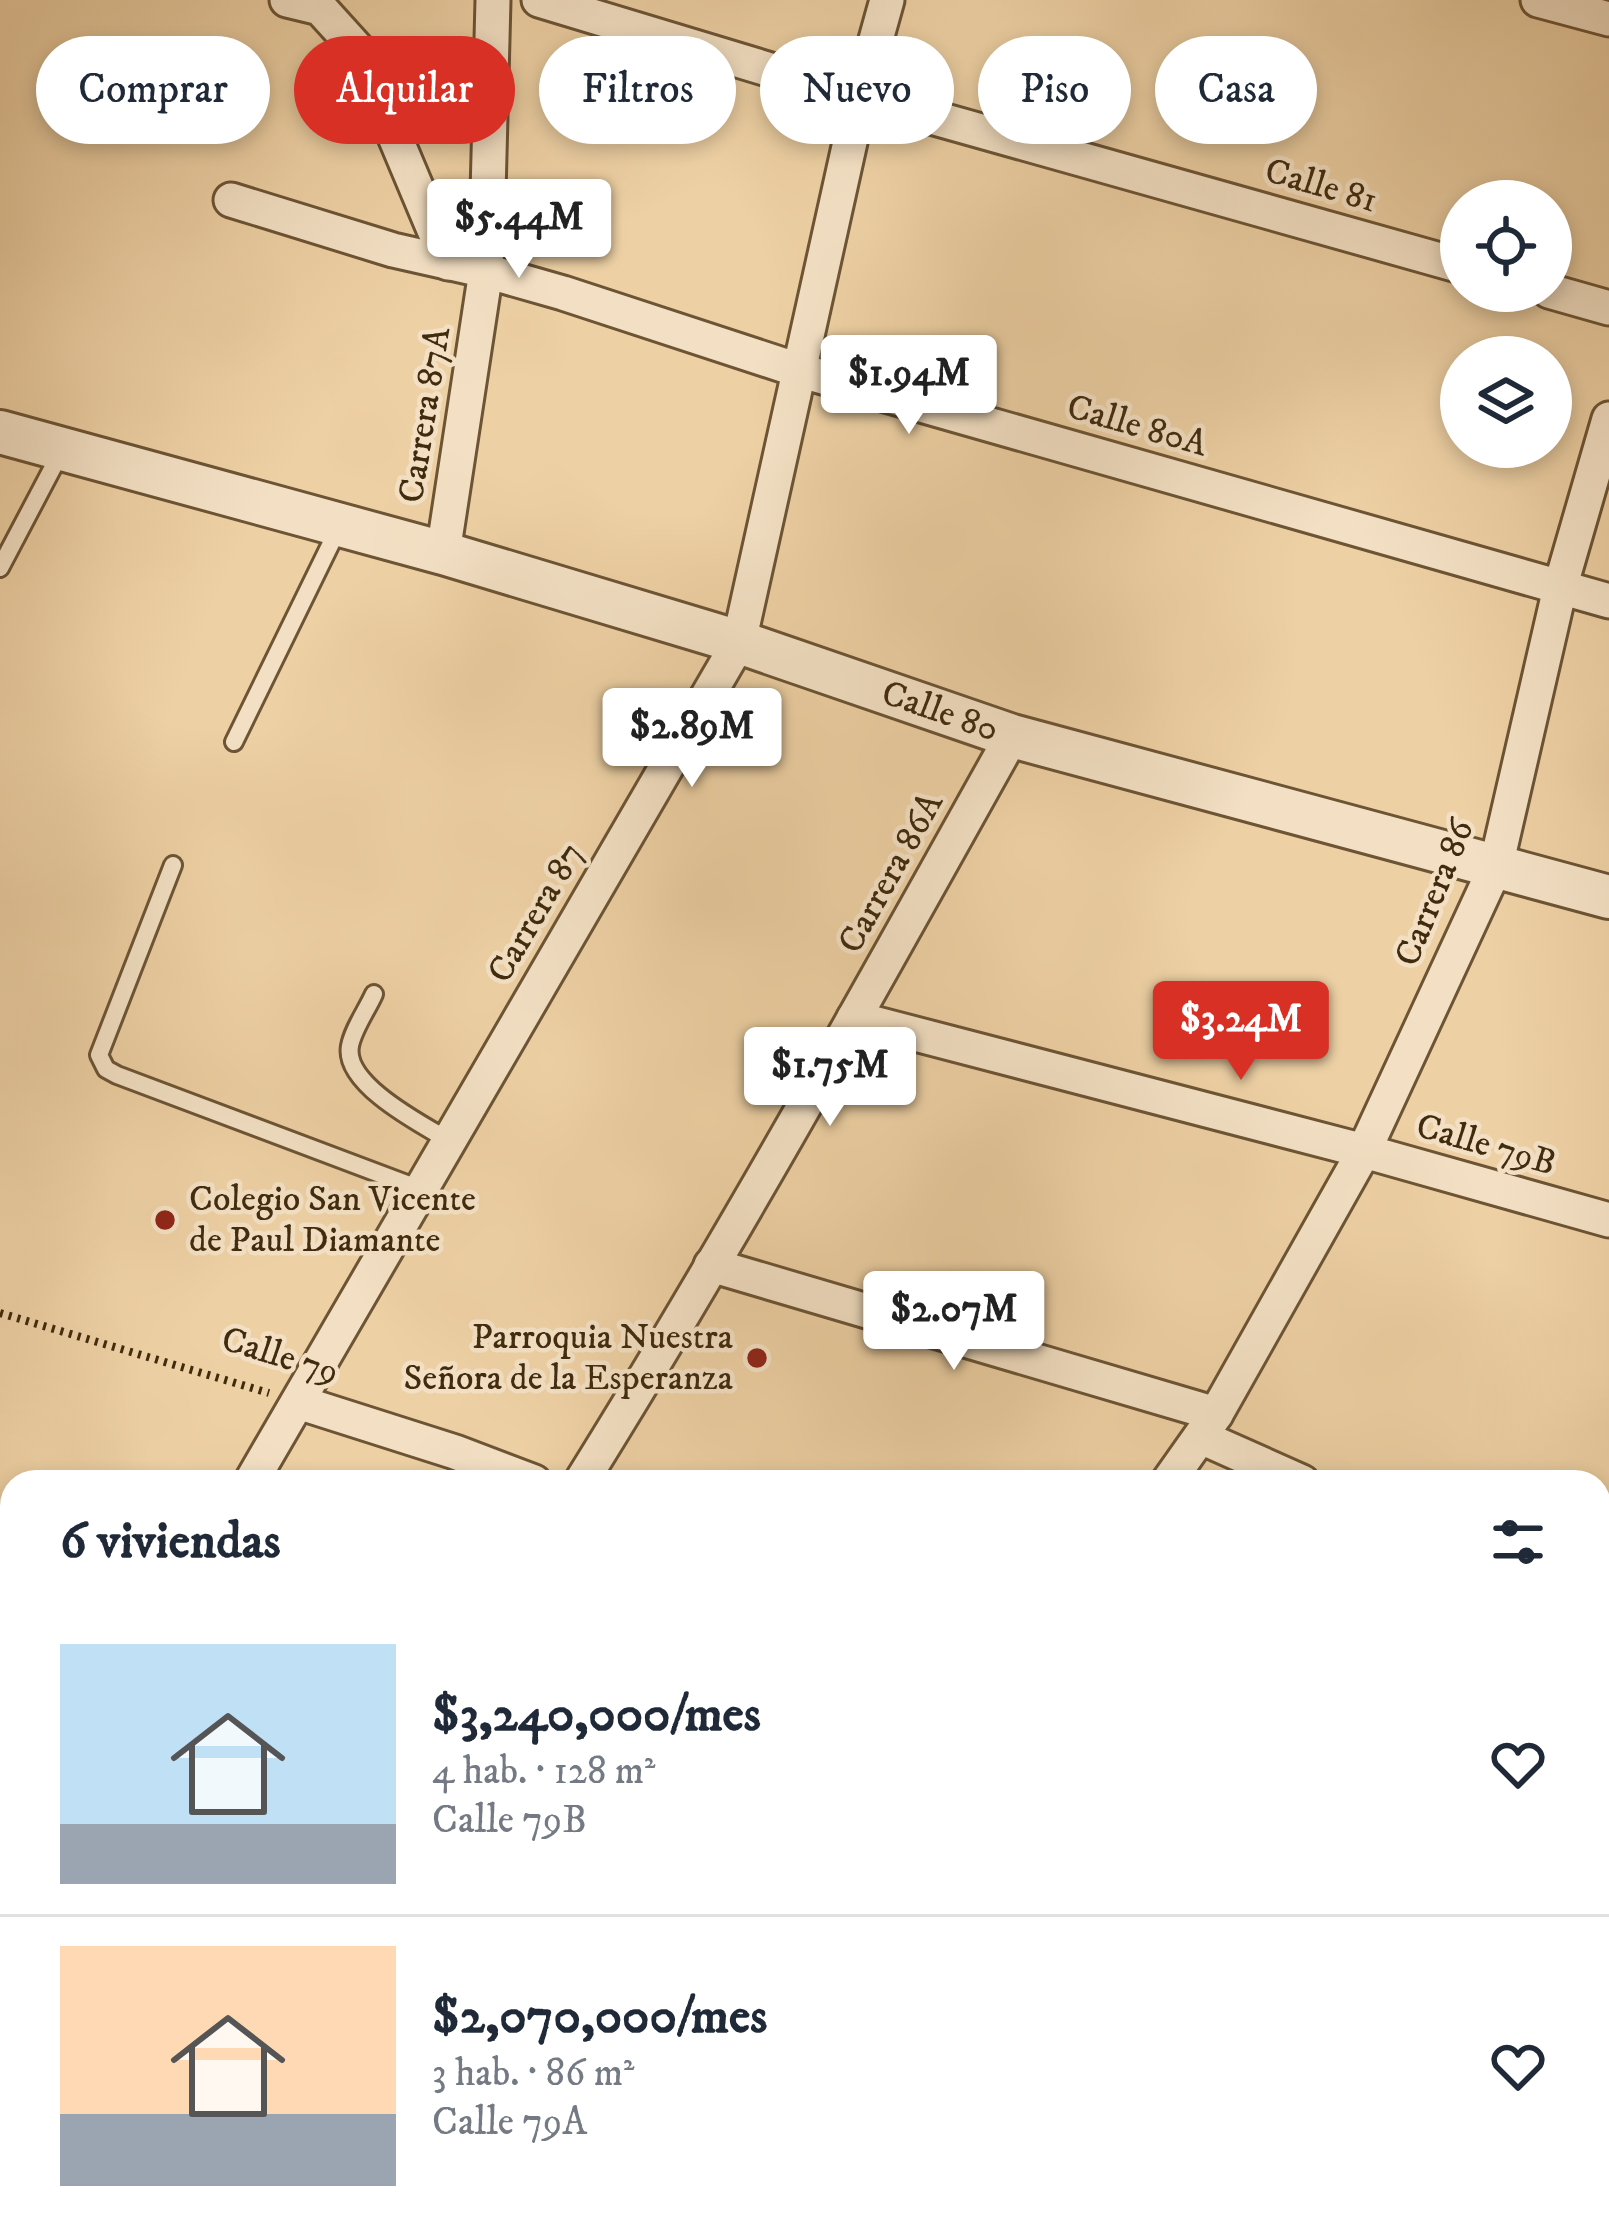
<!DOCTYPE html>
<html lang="es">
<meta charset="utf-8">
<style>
:root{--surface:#fff;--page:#f2f2f3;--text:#1f2937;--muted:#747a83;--line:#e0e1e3;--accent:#d93025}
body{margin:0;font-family:"IM FELL DW Pica",serif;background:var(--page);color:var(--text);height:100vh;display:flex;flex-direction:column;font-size:45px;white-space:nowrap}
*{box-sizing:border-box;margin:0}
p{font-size:39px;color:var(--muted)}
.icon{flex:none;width:66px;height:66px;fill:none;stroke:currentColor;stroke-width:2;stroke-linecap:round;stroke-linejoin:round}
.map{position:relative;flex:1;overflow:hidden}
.panel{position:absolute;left:0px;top:1470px;width:1611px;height:771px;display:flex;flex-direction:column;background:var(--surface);border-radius:36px 36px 0 0;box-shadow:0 6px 18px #0003}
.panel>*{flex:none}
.guide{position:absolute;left:36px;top:36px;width:1539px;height:108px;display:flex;gap:24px}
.buttons{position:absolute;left:1440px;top:180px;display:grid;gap:24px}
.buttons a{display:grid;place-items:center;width:132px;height:132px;border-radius:50%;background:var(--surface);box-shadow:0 6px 18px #0003;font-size:60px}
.price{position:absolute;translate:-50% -102px;padding:0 27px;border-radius:12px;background:#fff;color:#222;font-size:39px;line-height:78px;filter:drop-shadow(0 3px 6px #0008)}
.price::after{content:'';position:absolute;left:50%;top:72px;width:36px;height:27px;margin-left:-18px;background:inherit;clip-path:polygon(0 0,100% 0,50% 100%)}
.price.on{background:var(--accent);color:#fff}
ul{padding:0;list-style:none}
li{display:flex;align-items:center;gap:36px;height:300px;padding:0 60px}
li+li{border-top:3px solid var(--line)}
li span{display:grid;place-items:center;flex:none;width:336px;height:240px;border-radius:0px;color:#555}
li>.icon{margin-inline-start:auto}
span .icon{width:144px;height:144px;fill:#fffc;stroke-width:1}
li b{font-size:51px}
h2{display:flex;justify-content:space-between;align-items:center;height:144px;padding:0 60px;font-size:51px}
.pill{padding:0 42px;border-radius:54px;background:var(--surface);box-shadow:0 6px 18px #0003;font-size:42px;line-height:108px}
.pill.on{background:var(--accent);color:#fff}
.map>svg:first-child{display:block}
</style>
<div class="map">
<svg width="1609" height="2239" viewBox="0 0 1609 2239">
<rect width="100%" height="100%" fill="#edd0a4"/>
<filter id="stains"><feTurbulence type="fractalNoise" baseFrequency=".00167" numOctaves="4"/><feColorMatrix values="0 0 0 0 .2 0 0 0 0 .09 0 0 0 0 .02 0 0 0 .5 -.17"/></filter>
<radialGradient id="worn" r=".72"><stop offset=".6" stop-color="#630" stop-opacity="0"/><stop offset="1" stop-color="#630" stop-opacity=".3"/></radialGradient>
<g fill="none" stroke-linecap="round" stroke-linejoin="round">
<g stroke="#6c5434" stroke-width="22">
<g id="service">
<path d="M0,568L61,452"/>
<path d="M234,742L339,527"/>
<path d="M173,865L99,1055L106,1069L117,1075L420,1189"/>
<path d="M374,994C367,1010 353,1029 350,1046C343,1084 421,1124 448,1140"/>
</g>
</g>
<g stroke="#6c5434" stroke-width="39">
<g id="minor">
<path d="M287,0L320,8L359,51L448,263"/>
<path d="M539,0L860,97L1461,266"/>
<path d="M1538,0L1609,19"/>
<path d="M231,200L393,250L486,271L563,293L798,370L1609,601"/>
<path d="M1549,291L1609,308"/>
<path d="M443,553L486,271L493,0"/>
<path d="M854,1018L1364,1151L1609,1220"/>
<path d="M711,1265L1216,1414"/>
<path d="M298,1402L455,1452L534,1482"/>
<path d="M1201,1437L1302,1482"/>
<path d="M251,1482L739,642L860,97L887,0"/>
<path d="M581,1482C733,1238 872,987 1012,736"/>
<path d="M1168,1482L1216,1414L1364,1151L1496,866L1560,588L1609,419"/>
<path d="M0,1569L12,1573"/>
<path d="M1599,1592L1609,1595"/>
<path d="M1599,1725L1609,1714"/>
<path d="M0,1862L12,1868"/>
<path d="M0,1922L12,1900"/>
<path d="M1599,2072L1609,2084"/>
<path d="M0,2178L12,2182"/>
<path d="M130,2229L155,2239"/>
<path d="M852,2229L863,2239"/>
<path d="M1295,2229L1308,2239"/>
<path d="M573,2239L582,2229"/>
<path d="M1489,2239L1497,2229"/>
</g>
</g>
<g stroke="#6c5434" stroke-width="48">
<g id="tertiary">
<path id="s1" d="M0,432L443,553L739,642L1012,736L1609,897"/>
</g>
</g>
<path stroke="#412b0e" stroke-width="8" stroke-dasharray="3 6" stroke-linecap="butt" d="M0,1313L269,1393"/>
<use href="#service" stroke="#f3e0c4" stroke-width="16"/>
<use href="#minor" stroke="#f3e0c4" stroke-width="33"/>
<use href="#tertiary" stroke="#f3e0c4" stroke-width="42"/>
</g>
<g fill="#8f2418" stroke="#f3e0c4" stroke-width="4.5">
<circle cx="165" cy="1220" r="12"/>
<circle cx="757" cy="1358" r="12"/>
</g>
<g text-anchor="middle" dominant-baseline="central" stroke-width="9" stroke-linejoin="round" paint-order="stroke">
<g font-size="36" fill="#412b0e" stroke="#f3e0c4">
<text transform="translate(1321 186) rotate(16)">Calle 81</text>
<text transform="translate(425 415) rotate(-81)">Carrera 87A</text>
<text transform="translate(1137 426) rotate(16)">Calle 80A</text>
<text stroke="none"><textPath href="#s1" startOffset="981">Calle 80</textPath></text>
<text transform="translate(891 873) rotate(-61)">Carrera 86A</text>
<text transform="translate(1435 893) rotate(-68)">Carrera 86</text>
<text transform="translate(536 913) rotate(-60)">Carrera 87</text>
<text transform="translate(1486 1145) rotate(16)">Calle 79B</text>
<text transform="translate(280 1356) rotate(17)">Calle 79</text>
</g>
<g font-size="36" fill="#412b0e" stroke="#f3e0c4" text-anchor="start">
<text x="189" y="1199">Colegio San Vicente<tspan x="189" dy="41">de Paul Diamante</tspan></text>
<text x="733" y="1337" text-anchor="end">Parroquia Nuestra<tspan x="733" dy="41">Señora de la Esperanza</tspan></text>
</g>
</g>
<rect width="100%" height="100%" filter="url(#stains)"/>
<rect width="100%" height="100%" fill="url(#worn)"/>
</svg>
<div class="buttons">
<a><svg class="icon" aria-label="locate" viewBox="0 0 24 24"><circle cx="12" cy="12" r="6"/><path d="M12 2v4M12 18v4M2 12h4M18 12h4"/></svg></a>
<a><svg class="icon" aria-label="layers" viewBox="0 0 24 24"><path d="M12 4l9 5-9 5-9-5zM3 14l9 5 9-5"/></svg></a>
</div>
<b class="price" style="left:519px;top:281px">$5.44M</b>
<b class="price" style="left:909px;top:437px">$1.94M</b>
<b class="price" style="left:692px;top:790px">$2.89M</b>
<b class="price on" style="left:1241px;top:1083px">$3.24M</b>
<b class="price" style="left:830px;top:1129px">$1.75M</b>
<b class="price" style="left:954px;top:1373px">$2.07M</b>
<div class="guide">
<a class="pill">Comprar</a>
<a class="pill on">Alquilar</a>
<a class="pill">Filtros</a>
<a class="pill">Nuevo</a>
<a class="pill">Piso</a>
<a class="pill">Casa</a>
</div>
<section class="panel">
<h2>6 viviendas<svg class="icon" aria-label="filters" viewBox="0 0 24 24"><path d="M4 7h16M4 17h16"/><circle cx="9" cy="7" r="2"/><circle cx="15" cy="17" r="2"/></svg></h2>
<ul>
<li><span style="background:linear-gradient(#bfe0f5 75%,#9aa5b1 0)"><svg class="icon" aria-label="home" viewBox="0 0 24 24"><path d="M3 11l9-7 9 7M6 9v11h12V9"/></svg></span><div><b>$3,240,000/mes</b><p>4 hab. · 128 m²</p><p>Calle 79B</p></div><svg class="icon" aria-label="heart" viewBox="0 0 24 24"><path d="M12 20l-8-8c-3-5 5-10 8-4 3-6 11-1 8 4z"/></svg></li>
<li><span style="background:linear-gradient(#ffd9b3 70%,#9aa5b1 0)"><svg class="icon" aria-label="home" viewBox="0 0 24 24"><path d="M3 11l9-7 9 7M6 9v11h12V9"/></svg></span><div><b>$2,070,000/mes</b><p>3 hab. · 86 m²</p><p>Calle 79A</p></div><svg class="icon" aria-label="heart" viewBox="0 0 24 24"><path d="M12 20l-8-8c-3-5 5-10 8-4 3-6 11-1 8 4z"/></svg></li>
</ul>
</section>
</div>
